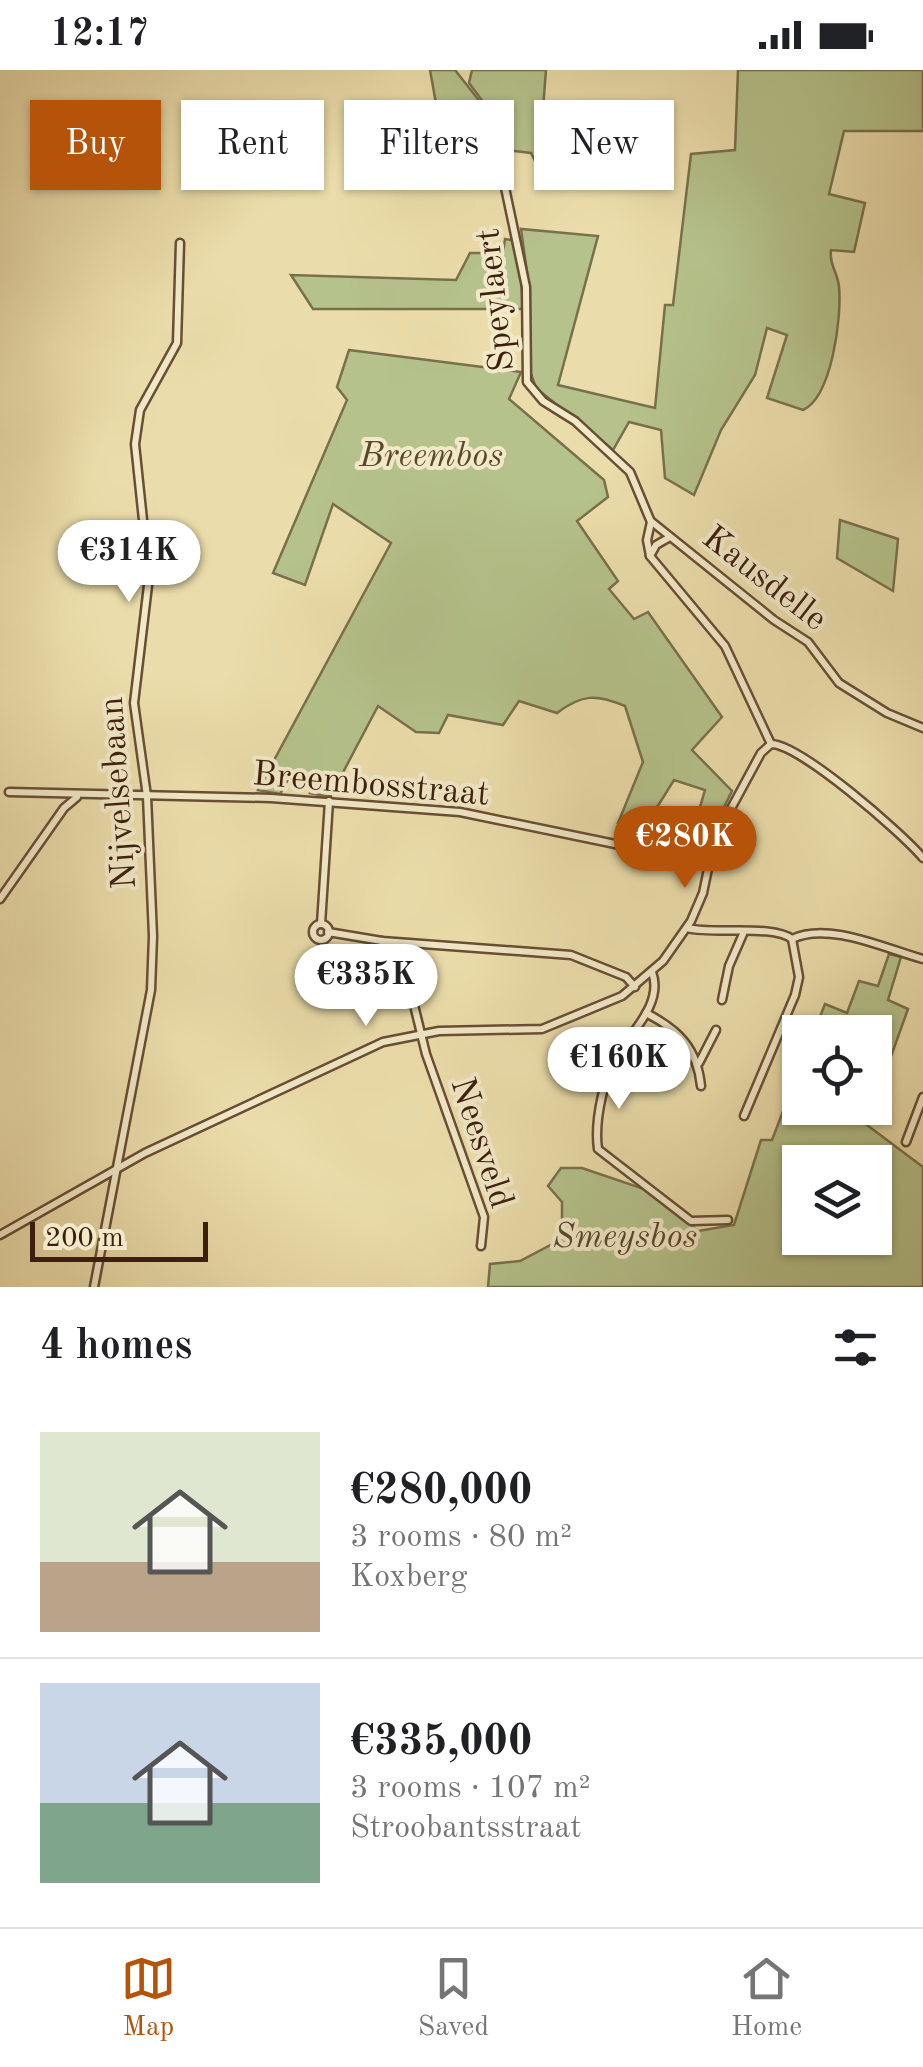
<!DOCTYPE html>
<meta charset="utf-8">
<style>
:root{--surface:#fff;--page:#f2f2f2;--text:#202124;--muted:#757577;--line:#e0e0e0;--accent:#b45309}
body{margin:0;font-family:"Old Standard TT",serif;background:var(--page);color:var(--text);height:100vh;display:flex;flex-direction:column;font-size:38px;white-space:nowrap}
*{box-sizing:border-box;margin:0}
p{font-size:32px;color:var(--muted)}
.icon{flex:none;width:55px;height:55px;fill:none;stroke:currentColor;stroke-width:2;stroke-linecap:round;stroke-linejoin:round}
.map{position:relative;height:1217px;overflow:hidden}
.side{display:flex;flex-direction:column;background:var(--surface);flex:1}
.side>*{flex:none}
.hud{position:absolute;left:30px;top:30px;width:865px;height:90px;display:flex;gap:20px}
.buttons{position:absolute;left:782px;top:945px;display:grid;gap:20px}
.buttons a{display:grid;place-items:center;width:110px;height:110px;border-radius:0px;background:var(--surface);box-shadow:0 2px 8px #0004;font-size:50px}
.scale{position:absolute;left:30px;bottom:25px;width:178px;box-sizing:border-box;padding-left:10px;border:5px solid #3c1f0d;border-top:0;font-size:28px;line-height:35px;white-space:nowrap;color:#3c1f0d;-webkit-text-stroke:8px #f2e9c8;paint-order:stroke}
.price{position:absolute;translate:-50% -85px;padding:0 22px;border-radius:35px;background:#fff;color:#222;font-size:32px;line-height:65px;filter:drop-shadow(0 2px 5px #0008)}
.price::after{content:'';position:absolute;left:50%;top:60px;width:30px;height:22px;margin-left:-15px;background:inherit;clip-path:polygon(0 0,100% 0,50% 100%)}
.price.selected{background:var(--accent);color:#fff}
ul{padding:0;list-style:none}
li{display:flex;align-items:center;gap:30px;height:250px;padding:0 40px}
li+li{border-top:2px solid var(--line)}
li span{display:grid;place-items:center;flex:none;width:280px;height:200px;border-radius:0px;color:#555}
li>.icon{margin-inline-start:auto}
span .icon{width:120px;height:120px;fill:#fffc;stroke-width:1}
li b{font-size:42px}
h2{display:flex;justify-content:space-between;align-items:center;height:120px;padding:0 40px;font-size:42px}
.chip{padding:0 35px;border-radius:0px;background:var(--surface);box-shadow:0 2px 8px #0004;font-size:35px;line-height:90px}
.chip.selected{background:var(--accent);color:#fff}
.status{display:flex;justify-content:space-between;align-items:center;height:70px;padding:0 50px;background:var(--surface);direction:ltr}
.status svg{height:28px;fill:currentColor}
.dock{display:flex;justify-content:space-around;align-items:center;height:140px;border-top:2px solid var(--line);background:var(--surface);font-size:28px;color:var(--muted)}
.dock a{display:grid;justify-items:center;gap:5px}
.dock .selected{color:var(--accent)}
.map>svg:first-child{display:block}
</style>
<div class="status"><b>12:17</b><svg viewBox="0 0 49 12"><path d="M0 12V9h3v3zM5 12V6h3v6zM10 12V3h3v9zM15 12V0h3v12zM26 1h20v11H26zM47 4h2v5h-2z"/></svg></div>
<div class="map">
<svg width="923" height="1217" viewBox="0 0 923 1217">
<rect width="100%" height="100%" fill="#ebddab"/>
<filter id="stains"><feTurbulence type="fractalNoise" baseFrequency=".002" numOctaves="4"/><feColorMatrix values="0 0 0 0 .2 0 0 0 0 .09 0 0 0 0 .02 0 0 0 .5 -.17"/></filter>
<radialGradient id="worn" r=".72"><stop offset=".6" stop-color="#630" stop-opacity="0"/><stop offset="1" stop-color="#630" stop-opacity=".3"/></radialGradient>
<g fill="#b5c28b" stroke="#78704c" stroke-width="2.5" fill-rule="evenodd">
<path d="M430,0H455L481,33L494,73L473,75L472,94L425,92L437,39Z"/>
<path d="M472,0H546L541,65L549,103L539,99L531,83L497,79L484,33L469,13Z"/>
<path d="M738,0H923V61H844L829,124L865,133L854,182L831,180C829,195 838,203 839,217C842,246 832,327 803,340L767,328L787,265L767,258L755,305L721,360L694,425L665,408L661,360L629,352L613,380L536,318L527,292L529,216L521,159L598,166L558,315L655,338L665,235H673L691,84L735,80Z"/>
<path d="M505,169L519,171L523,239H313L291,205L456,210L470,183H503Z"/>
<path d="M349,280L521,302L509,329L604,410L608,427L577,451L618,511L609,519L634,549L648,542L722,647L692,680L732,721L708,769L695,754L705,720L674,710L644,758L618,753L643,692L625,636C596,624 582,624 557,643L519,631L503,655L448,645L439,663L416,662L378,636L330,727L310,723L316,712L302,705L289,708L280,724L258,720L391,473L333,434L305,515L273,503L347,330L337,317Z"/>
<path d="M840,450L898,469L893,521L837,488Z"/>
<path d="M889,884L901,887L888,930L908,939L875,1031V962H814L825,934L847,943L859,911L878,916Z"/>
<path d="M800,997V1038H873L867,1055L923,1097V1217H488L490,1194L520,1191L575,1162L562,1152V1132L548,1116L561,1098H582L653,1122L698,1161L734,1155L761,1070H772ZM800,1092H875V1168H800Z"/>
</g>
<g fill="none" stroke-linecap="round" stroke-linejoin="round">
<g stroke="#684e34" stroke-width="11">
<g id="minor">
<path d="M496,75L526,217L527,312L543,331L575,351L630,402L651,452L647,470L650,486L656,475L670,467"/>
<path d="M652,452L774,550L808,572L839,613L887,643L923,658"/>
<path d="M650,486L725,576L771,674"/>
<path d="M9,722L271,728L460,742L707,793"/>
<path d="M0,829L64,738L77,727"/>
<path d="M321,854L329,731"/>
<circle cx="321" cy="862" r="8"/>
<path d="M687,858C715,865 773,854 792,869"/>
<path d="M328,862L382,871L571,885L626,907L635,917"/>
<path d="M792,869C828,851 886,879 923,889"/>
<path d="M382,871L412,927L426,984L484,1147L481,1176"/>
<path d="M652,902C663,931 635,959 621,979C604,1003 594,1051 598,1079L691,1151L728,1150"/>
<path d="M722,930L729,896L743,864"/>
<path d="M646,943C679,960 697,978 701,1016"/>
<path d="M699,993L716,960"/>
<path d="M744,1046L795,925L799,907L792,869"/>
<path d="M906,1072L923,1027"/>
<path d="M0,1165L145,1083L383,972L439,961L542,959L622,926L663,891L691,851L703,823L714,770L761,683L771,674C800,674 902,763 923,788"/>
<path d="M94,1217L151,920L153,866L147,726L134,633L149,507L135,374L140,340L177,273L180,173"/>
</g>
</g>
<use href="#minor" stroke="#f2e9c8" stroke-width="6"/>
</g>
<g text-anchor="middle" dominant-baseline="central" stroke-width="8" stroke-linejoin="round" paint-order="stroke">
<g font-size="35" fill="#3c1f0d" stroke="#f2e9c8">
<text transform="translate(496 230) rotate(-96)">Speylaert</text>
<text transform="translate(764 509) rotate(38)">Kausdelle</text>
<text transform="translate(371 715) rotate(5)">Breembosstraat</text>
<text transform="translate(119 723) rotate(-94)">Nijvelsebaan</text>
<text transform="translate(481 1073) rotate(72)">Neesveld</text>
</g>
<g font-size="35" font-style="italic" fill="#5a482c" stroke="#f2e9c8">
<text x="431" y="386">Breembos</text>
<text x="625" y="1167">Smeysbos</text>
</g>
</g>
<rect width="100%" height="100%" filter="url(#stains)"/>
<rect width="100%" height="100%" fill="url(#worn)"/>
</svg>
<div class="buttons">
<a><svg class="icon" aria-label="locate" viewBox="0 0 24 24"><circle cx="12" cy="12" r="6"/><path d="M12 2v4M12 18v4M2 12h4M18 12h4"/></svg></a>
<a><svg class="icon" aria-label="layers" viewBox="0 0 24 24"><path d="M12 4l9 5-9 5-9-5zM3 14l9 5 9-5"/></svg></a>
</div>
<div class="scale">200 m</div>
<b class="price" style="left:129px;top:535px">€314K</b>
<b class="price selected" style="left:685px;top:821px">€280K</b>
<b class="price" style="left:366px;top:959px">€335K</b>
<b class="price" style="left:619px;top:1042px">€160K</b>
<div class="hud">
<a class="chip selected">Buy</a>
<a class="chip">Rent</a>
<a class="chip">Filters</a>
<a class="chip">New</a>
</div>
</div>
<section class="side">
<h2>4 homes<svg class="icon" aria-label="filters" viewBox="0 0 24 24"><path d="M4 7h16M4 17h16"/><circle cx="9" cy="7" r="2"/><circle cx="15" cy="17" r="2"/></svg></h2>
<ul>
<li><span style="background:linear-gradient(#dfe7d0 65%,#b9a48a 0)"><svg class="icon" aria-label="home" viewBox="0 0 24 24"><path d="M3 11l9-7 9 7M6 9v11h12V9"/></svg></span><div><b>€280,000</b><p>3 rooms · 80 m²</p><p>Koxberg</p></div></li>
<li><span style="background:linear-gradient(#c9d6e8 60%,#7fa58c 0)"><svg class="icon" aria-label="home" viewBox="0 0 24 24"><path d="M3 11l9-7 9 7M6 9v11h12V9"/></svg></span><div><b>€335,000</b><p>3 rooms · 107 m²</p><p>Stroobantsstraat</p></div></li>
</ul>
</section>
<nav class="dock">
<a class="selected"><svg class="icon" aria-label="map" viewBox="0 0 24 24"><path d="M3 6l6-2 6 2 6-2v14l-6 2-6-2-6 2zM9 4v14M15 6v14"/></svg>Map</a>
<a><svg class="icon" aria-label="saved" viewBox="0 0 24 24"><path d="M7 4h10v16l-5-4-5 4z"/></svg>Saved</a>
<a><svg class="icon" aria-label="home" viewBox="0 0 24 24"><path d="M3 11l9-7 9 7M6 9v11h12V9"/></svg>Home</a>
</nav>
